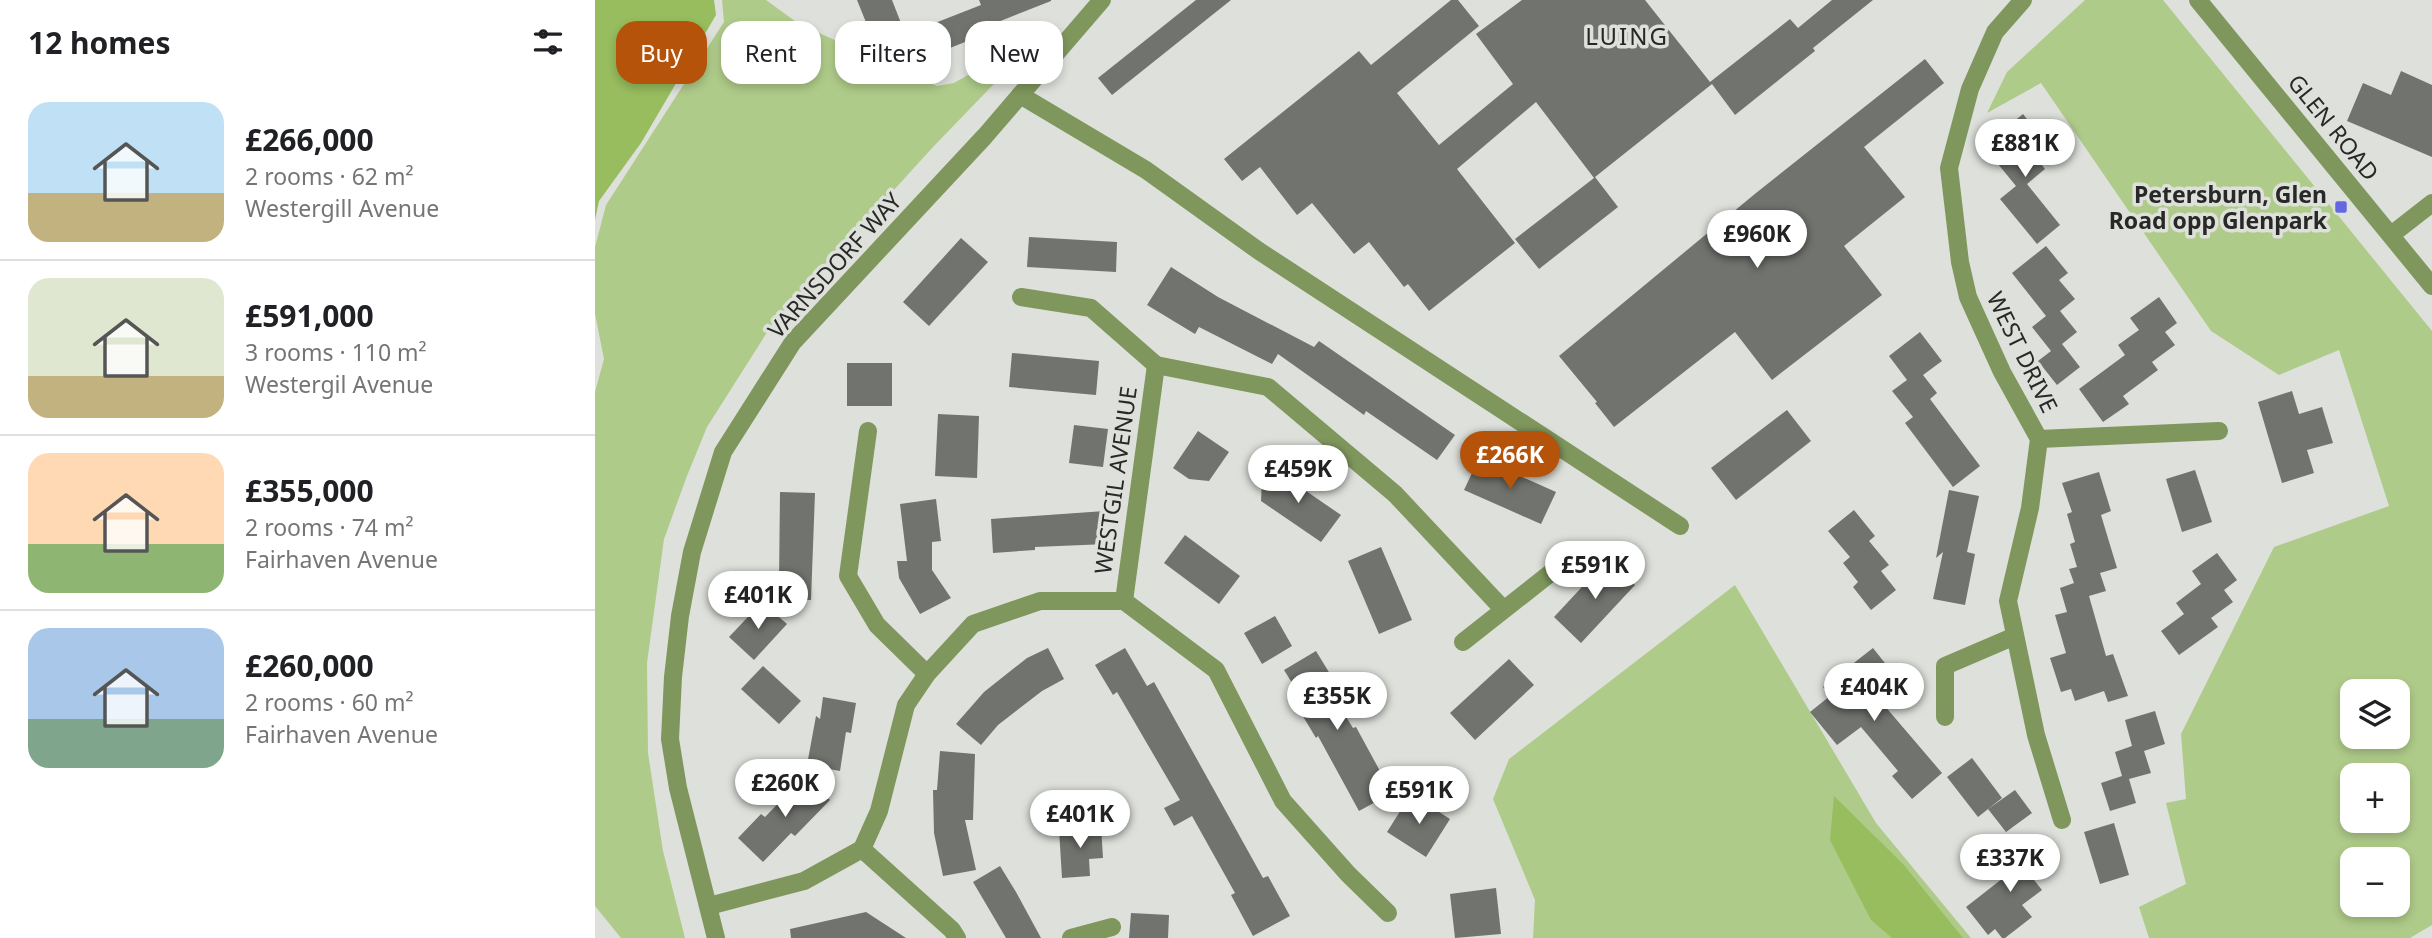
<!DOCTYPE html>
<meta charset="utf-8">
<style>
:root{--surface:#fff;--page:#f2f2f2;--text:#202124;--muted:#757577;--line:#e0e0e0;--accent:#b45309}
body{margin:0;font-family:"Noto Sans",sans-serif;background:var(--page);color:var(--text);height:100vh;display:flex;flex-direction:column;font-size:26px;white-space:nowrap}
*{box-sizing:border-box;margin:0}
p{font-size:23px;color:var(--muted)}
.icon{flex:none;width:38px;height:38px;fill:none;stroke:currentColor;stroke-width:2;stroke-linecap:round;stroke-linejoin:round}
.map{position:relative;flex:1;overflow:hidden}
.details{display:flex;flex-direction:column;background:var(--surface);width:595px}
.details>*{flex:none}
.guide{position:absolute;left:21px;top:21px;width:665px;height:63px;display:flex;gap:14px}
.buttons{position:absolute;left:1745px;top:679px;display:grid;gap:14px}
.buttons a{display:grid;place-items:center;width:70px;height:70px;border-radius:14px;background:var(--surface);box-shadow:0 4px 10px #0003;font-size:35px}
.price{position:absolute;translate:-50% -60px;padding:0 16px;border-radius:24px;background:#fff;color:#222;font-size:23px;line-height:46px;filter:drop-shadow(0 2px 4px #0008)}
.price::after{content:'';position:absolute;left:50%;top:42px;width:21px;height:16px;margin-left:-10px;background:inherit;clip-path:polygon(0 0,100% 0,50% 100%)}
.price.on{background:var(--accent);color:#fff}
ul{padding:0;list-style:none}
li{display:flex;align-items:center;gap:21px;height:175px;padding:0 28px}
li+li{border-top:2px solid var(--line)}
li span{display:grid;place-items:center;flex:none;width:196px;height:140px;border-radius:21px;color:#555}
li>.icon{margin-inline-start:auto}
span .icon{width:84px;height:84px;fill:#fffc;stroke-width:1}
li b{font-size:30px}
h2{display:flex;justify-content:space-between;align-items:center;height:84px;padding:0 28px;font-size:30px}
.tag{padding:0 24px;border-radius:21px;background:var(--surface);box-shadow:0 4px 10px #0003;font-size:24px;line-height:63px}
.tag.on{background:var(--accent);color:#fff}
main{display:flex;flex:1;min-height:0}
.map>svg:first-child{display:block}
</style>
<main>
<section class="details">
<h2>12 homes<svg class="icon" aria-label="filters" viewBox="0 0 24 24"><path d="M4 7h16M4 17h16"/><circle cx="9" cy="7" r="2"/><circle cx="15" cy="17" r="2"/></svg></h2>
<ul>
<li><span style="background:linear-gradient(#bfe0f5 65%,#c2b280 0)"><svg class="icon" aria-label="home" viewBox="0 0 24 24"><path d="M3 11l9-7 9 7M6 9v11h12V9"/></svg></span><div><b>£266,000</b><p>2 rooms · 62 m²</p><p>Westergill Avenue</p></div></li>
<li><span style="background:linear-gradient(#dfe7d0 70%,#c2b280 0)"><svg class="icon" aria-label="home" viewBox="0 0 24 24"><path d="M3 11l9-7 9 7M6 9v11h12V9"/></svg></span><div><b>£591,000</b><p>3 rooms · 110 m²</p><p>Westergil Avenue</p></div></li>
<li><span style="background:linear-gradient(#ffd9b3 65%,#8fb573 0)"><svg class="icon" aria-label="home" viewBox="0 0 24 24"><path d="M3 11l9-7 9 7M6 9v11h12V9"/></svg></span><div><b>£355,000</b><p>2 rooms · 74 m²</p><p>Fairhaven Avenue</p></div></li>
<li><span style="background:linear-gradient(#a9c7e8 65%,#7fa58c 0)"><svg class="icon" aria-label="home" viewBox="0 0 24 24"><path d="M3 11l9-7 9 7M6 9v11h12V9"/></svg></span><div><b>£260,000</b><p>2 rooms · 60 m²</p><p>Fairhaven Avenue</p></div></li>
</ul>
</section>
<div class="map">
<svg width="1837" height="938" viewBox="0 0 1837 938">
<rect width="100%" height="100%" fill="#dee1db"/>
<g fill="#afcb89" fill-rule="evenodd">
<path d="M127,0H171L204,24L342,86L359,83L451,30L338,147L178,323L112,427L92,476L69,539L52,663L53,753L68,851L90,938H26L0,906V392L9,359L0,314V247L11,205L129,22Z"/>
<path d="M1490,0H1568L1837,331V925L1815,938H1554L1544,907L1591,884L1571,803L1591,799L1586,734L1679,547L1794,506L1744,350L1684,375L1616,331L1446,83L1392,113L1412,72ZM1802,691V737H1757V691ZM1802,775V821H1757V775ZM1802,859V905H1757V859Z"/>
<path d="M1140,585L1281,823L1376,938H938L940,900L898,799L914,759Z"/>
</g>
<g fill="#97bd5e">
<path d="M0,0H119L121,15L46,143L4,201L0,220Z"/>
<path d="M1239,796L1308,864L1368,938H1297L1276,920L1235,840Z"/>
</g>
<g fill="#70736e">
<path d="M262,0H297L313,41L283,52Z"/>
<path d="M384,0H456V1L403,22L405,28L350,50L340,23L386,5Z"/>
<path d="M601,0H636L517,95L503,78Z"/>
<path d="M856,0H863L884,26L802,93L844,145L918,84L881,34L927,0H1050L1115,82L1195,19L1203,28L1237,0H1278L1218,48L1220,51L1140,115L1117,84L1000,177L1023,207L944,269L920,239L999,178L941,102L862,169L920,243L834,311L813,284L809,287L774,242L759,254L717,203L702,215L665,167L647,181L629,159L764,51L776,65Z"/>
<path d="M1330,59L1349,83L1269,147L1310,197L1249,246L1287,295L1177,380L1140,332L1019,427L1000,403L1002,402L964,356L1161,193Z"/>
<path d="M1806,71L1837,85V157L1752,121L1768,83L1796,95Z"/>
<path d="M1428,114L1449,141L1436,151L1450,169L1432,184L1465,225L1442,244L1405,199L1421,186L1403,164L1417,153L1402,135Z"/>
<path d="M434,237L522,242L521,272L432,267Z"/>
<path d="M366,238L393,262L334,326L308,302Z"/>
<path d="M1451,246L1473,273L1464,280L1480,299L1465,311L1482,332L1467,344L1485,367L1462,385L1443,361L1456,351L1437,327L1451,316L1417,273Z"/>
<path d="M576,267L623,297L719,347L724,341L860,435L842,460L771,411L769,415L683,354L677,364L604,327L600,334L552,305Z"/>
<path d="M1564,297L1582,323L1570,332L1580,345L1557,362L1563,370L1528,396L1534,404L1508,422L1484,389L1530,355L1523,345L1544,330L1535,318Z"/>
<path d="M1325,332L1347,361L1328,375L1342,393L1335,399L1385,466L1358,487L1310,423L1318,417L1297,391L1312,380L1294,356Z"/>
<path d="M417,353L504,361L501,395L414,387Z"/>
<rect x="252" y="363" width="45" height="43"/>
<path d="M1697,391L1704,414L1727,407L1738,443L1712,450L1719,473L1687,483L1663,402Z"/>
<path d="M1192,410L1216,441L1141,500L1116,468Z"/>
<path d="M343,414L384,416L382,478L340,476Z"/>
<path d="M479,425L513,429L508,467L474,463Z"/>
<path d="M603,431L634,452L614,481L594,479L578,468Z"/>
<path d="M884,458L961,492L946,524L869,490Z"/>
<path d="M676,467L746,515L726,542L666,501L667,481Z"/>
<path d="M1600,470L1617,522L1587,532L1571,479Z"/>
<path d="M1504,472L1516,511L1506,515L1522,568L1505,573L1511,591L1494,596L1511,656L1518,654L1533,696L1513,702L1509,691L1480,701L1476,689L1466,692L1455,658L1471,653L1460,615L1472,612L1465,588L1479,583L1474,569L1482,567L1475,544L1480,542L1472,514L1477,512L1467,483Z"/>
<path d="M1354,490L1384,496L1372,552L1380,554L1370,605L1338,599L1348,552L1341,558Z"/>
<path d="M185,492L220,493L216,600L170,599L184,584Z"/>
<path d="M341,499L346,541L337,542V570L356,598L325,614L304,578L302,561H312L305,504Z"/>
<path d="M1259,510L1280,536L1274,541L1294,565L1286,571L1301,590L1276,610L1258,587L1263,582L1248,563L1255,557L1233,531Z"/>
<path d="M510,511L512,544L440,547V550L398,553L396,519Z"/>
<path d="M590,535L645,576L624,604L569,563Z"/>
<path d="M786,547L817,620L784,634L753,561Z"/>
<path d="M1622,553L1642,580L1629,590L1638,602L1616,618L1623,627L1584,655L1566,631L1589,614L1581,603L1606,584L1597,571Z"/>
<path d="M1013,559L1040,585L986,643L959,617Z"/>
<path d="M167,602L192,624L159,660L134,637Z"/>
<path d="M680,616L697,646L667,664L649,633Z"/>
<path d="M453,648L469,679L447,691L403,725L386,745L361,724L389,692L432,658Z"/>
<path d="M530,648L552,686L559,682L668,878L673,876L695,916L658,936L636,895L640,893L597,816L579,826L569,808L585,800L522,692L518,695L500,665Z"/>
<path d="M1278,648L1293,667L1271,684L1347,773L1317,799L1297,776L1303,771L1266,727L1242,745L1215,712L1235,696L1228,687Z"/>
<path d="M721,651L743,687L735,691L758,728L761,727L797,793L764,811L723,736L721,738L700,703L707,699L689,670Z"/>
<path d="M914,659L939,685L880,740L855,713Z"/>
<path d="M168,666L206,701L184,724L146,689Z"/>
<path d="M228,697L261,703L256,733L251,732L245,771L212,765L221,716L225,719Z"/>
<path d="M1560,711L1570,744L1549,751L1556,773L1534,779L1541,803L1515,811L1506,783L1527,776L1520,752L1537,746L1530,720Z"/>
<path d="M345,751L380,754L378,820H370L381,870L348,876L339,833L338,790H342Z"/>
<path d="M1377,758L1407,798L1383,817L1352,777Z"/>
<path d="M211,775L235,800L200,836L196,833L168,862L143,838L166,814L170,817Z"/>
<path d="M1420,790L1437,813L1411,832L1393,809Z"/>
<path d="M816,794L855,819L831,857L792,832Z"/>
<path d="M1519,823L1534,875L1505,884L1489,832Z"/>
<path d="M506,826L508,858L494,859L495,876L467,878L464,829Z"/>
<path d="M1439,846L1456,868L1439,880L1447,890L1427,905L1437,917L1410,938H1407L1400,929L1393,935L1371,907L1412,875L1406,866L1426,850Z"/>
<path d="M405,866L421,892L446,938H411L378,882Z"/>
<path d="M901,888L906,934L860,938L855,894Z"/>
<path d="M271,912L311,938H196L195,929Z"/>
<path d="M536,913L574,915L573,938H534Z"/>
</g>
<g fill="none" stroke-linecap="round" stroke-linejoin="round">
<g stroke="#7f975d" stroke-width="18">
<path d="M1428,0L1400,32L1375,89L1354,168L1365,262L1373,297L1407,372L1444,439L1435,508L1413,601L1441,735L1467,820"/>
<path d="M1603,0L1837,286"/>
<path d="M425,95L551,170L664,251L1085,526"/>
<path d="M1796,235L1837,203"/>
<path d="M426,297L496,308L561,365"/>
<path d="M561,365L673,387L800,494L908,609"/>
<path d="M273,431L253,576L282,625L332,674"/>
<path d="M1444,439L1624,431"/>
<path d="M529,601L561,365"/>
<path d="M868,642L967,564"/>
<path d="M1350,717V666L1420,636"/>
<path d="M267,849L357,930L362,938"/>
<path d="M114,906L209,881L267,849L284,811L311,705L332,674L378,624L445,601H529L621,670L688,801L753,874L793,913"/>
<path d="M121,938L83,788L75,739L78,677L85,616L97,552L128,452L198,342L390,136L507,0"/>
<path d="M476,938L517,927"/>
</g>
</g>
<rect fill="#6368e1" stroke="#dee1db" stroke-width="2.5" x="1739" y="200" width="14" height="14" rx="3.5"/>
<g text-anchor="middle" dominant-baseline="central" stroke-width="7" stroke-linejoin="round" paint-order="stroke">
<g font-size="23" fill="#282927" stroke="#dee1db">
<text transform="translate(1739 127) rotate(51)">GLEN ROAD</text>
<text transform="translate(239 265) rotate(-48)">VARNSDORF WAY</text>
<text transform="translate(1428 352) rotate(64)">WEST DRIVE</text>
<text transform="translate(520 480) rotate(-82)">WESTGIL AVENUE</text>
</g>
<g font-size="23" font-weight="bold" fill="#282927" stroke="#dee1db" text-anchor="end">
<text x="1732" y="194">Petersburn, Glen<tspan x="1732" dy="26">Road opp Glenpark</tspan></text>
</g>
<g font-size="24" letter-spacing="2" fill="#282927" stroke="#dee1db">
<text x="1032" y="35">LUING</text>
</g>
</g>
</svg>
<div class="buttons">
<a><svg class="icon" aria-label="layers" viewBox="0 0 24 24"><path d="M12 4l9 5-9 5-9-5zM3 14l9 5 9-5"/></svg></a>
<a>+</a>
<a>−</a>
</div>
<b class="price" style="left:1430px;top:179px">£881K</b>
<b class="price" style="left:1162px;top:270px">£960K</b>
<b class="price on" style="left:915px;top:491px">£266K</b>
<b class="price" style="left:703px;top:505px">£459K</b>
<b class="price" style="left:1000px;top:601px">£591K</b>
<b class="price" style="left:163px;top:631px">£401K</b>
<b class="price" style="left:1279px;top:723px">£404K</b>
<b class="price" style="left:742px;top:732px">£355K</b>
<b class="price" style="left:190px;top:819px">£260K</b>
<b class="price" style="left:824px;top:826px">£591K</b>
<b class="price" style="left:485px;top:850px">£401K</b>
<b class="price" style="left:1415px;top:894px">£337K</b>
<div class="guide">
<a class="tag on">Buy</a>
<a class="tag">Rent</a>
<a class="tag">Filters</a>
<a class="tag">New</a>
</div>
</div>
</main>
